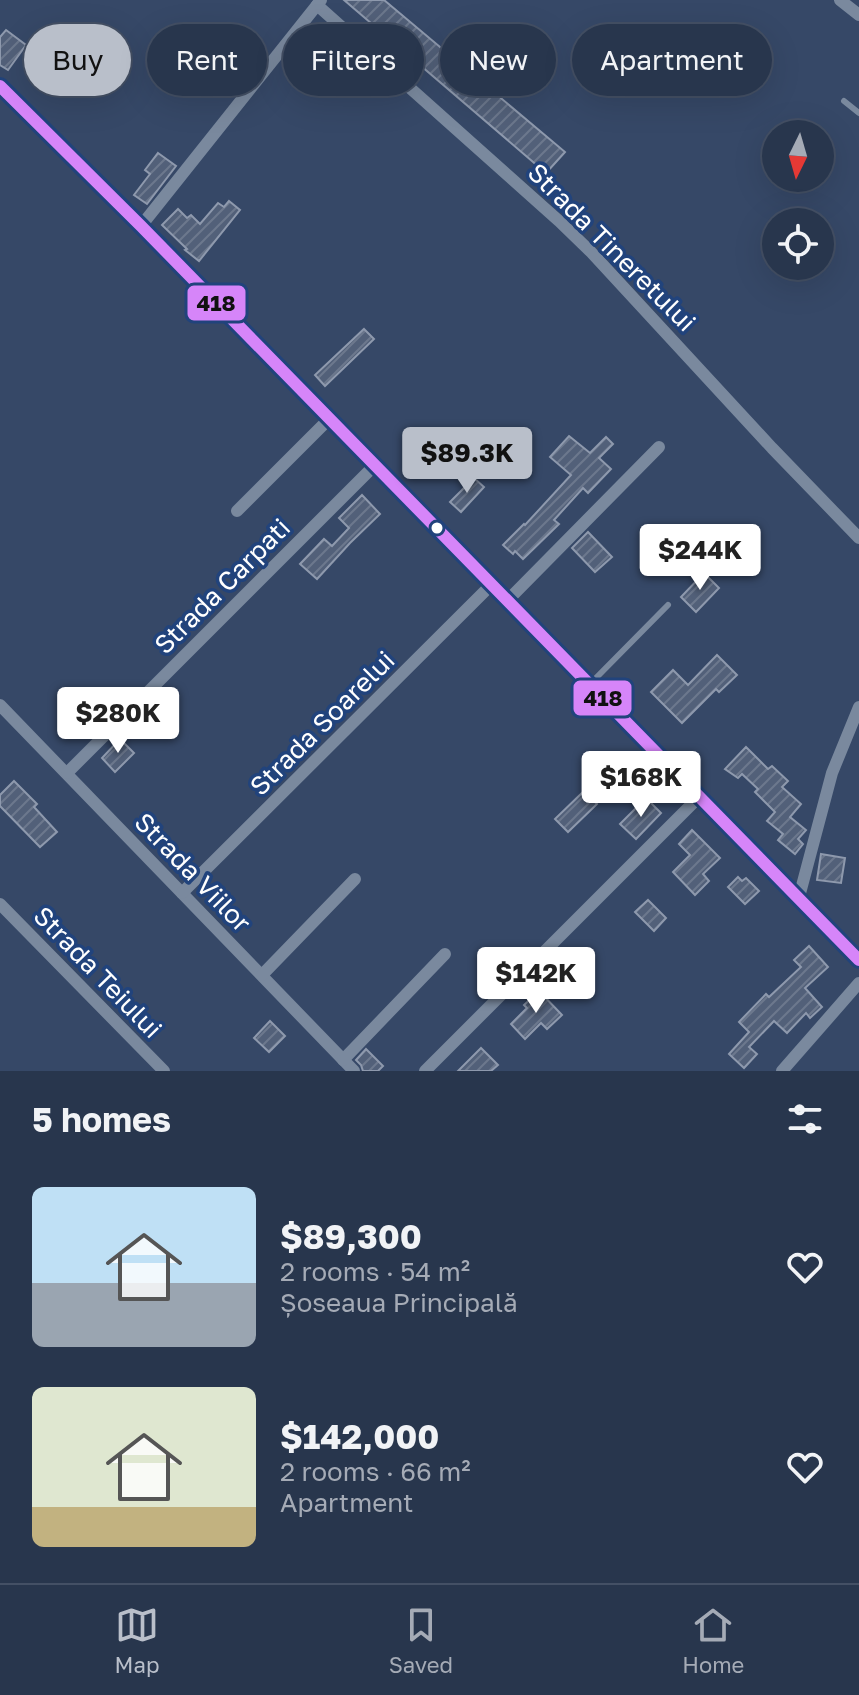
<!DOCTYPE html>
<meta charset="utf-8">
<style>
:root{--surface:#28364d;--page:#344157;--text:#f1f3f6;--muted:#a5abb6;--line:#445065;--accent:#b9bfca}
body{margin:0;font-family:"Golos Text",sans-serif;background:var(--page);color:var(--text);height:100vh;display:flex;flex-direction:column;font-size:30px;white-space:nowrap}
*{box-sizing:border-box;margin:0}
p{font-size:26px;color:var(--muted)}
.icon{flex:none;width:44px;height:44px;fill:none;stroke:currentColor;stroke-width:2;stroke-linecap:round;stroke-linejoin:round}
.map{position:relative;height:1071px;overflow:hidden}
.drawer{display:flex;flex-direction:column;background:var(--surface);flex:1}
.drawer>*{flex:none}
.guide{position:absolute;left:24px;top:24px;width:812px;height:72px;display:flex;gap:16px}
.needle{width:52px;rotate:185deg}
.fabs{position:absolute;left:762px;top:120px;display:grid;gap:16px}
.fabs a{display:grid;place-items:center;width:72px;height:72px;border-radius:50%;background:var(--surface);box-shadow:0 8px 32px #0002,0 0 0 2px var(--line);font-size:40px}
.price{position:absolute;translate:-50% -68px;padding:0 18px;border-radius:8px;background:#fff;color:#222;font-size:26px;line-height:52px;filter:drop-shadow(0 2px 4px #0008)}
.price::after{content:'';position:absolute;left:50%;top:48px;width:24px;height:18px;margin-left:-12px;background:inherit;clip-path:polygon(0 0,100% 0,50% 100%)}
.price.current{background:var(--accent);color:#111}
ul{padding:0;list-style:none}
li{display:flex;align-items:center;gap:24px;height:200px;padding:0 32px}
li span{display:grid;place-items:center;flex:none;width:224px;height:160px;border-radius:12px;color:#555}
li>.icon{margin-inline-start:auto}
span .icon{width:96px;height:96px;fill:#fffc;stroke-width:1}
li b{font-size:34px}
h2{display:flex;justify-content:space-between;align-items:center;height:96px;padding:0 32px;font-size:34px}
.pill{padding:0 28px;border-radius:36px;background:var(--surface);box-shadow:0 8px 32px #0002,0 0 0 2px var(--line);font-size:28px;line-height:72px}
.pill.current{background:var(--accent);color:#111}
.menu{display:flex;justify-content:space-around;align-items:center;height:112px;border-top:2px solid var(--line);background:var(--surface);font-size:22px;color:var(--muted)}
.menu a{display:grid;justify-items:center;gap:4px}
.menu .current{color:var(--accent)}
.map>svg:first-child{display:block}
</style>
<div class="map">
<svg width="859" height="1071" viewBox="0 0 859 1071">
<defs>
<pattern id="building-hatch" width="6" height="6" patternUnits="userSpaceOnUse" patternTransform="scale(2)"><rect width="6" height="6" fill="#526079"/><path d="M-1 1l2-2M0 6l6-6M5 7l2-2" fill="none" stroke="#6c788d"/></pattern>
</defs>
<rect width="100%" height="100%" fill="#364867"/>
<g fill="url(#building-hatch)" stroke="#8e99ad" stroke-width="2">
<path d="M344,0H384L565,152L546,173Z"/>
<path d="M6,30L26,45L8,70L0,65V37Z"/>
<path d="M158,153L176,166L147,204L134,195L150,174L145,170Z"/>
<path d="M229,201L240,210L199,261L185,250L187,249L162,225L178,209L187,218L191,215L200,224L218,203L224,207Z"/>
<path d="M364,329L374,339L325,386L315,375Z"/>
<path d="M569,436L590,453L606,437L613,444L599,458L611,469L588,493L583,488L554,520L559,524L523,559L515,551L513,554L503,545L524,524L525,525L571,475L550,457Z"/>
<path d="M474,478L484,487L461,512L450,502Z"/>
<path d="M362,495L380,514L350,543L317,579L300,564L324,539L332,546L349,528L339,518Z"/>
<path d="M588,532L612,557L595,572L572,548Z"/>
<path d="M704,573L719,588L696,612L681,597Z"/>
<path d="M717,655L737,675L719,692L716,689L682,723L651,692L673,670L688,685Z"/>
<path d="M120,739L134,753L115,772L102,758Z"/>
<path d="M746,747L768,769L772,766L788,781L782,787L801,804L790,817L806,830L798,839L803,844L795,854L778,840L783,834L767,821L775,812L755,792L758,789L742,774L738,778L725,769Z"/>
<path d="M14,781L37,804L34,807L57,832L40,847L0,806V795Z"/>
<path d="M584,791L597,804L568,832L555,819Z"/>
<path d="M646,798L661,813L636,839L620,824Z"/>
<path d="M692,830L720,858L703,874L709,881L695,895L673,872L690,855L679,844Z"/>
<path d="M821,854L845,858L841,883L817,880Z"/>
<path d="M738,877L742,881L746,878L759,891L745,904L728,887Z"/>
<path d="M648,900L666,918L654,931L635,912Z"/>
<path d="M809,946L828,967L805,988L822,1007L810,1018L806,1013L787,1033L774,1021L749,1047L757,1054L744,1068L729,1054L749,1032L739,1022L766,994L769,997L801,967L794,960Z"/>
<path d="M539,991L562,1015L547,1029L541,1023L525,1039L511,1024L527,1008L524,1005Z"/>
<path d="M270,1021L285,1036L269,1052L254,1038Z"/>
<path d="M481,1048L498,1065L491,1071H458Z"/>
<path d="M366,1049L383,1066L378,1071H363L361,1065L356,1060Z"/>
</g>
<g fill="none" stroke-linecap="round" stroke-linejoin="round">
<g stroke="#7a899e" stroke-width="6">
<path d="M844,101L859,113"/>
<path d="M592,682L668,605"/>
</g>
<g stroke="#7a899e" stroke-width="12">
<path d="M840,0L859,15"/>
<path d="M317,5L559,221L591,252L772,448L859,538"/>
<path d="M141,226L321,0"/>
<path d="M237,511L330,418"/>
<path d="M508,600L659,447"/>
<path d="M0,705L354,1071"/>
<path d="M67,773L375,465"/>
<path d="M182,893L492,584"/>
<path d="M799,897L832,773L859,707"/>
<path d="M0,904L164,1071"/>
<path d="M262,975L355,879"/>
<path d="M343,1060L445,954"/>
<path d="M425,1071L700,796"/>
<path d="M782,1071L859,983"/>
</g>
<path stroke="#77849a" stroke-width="16" d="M0,86L141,226L859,960"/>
<g stroke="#21437c" stroke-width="18">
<path id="bus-1" d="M0,86L141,226L859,960"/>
</g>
<use href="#bus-1" stroke="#d685f9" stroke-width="12"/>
</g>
<circle fill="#fff" stroke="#21437c" stroke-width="3" cx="437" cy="528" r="7"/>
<g text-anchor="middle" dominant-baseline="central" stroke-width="7" stroke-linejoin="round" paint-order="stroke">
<g font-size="26" fill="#fff" stroke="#21437c">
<text transform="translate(612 247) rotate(45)">Strada Tineretului</text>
<text transform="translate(222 586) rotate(-45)">Strada Carpati</text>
<text transform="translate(322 723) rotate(-45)">Strada Soarelui</text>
<text transform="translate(193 872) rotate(46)">Strada Viilor</text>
<text transform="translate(98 972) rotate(46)">Strada Teiului</text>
</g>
</g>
<g stroke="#21437c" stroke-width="3">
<rect x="186" y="284" width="61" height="38" rx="8" fill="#d685f9"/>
<rect x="572" y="679" width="61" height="38" rx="8" fill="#d685f9"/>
</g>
<g font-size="22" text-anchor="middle" font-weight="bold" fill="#111">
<text x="216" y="311">418</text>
<text x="603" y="706">418</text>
</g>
</svg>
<div class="fabs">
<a><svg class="needle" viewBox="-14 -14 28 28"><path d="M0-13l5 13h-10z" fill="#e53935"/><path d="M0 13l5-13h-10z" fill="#a5abb6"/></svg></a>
<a><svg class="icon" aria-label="locate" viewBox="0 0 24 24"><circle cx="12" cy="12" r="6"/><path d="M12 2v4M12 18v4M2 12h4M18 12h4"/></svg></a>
</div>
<b class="price current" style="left:467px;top:495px">$89.3K</b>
<b class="price" style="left:700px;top:592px">$244K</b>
<b class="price" style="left:118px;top:755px">$280K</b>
<b class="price" style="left:641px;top:819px">$168K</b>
<b class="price" style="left:536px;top:1015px">$142K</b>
<div class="guide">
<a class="pill current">Buy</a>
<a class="pill">Rent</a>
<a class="pill">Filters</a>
<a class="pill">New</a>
<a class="pill">Apartment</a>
</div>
</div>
<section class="drawer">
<h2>5 homes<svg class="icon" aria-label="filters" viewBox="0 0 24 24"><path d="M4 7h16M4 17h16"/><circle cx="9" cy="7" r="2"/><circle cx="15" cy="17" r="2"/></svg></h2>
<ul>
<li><span style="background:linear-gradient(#bfe0f5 60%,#9aa5b1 0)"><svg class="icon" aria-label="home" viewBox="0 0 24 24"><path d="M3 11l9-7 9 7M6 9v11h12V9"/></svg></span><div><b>$89,300</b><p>2 rooms · 54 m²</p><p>Șoseaua Principală</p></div><svg class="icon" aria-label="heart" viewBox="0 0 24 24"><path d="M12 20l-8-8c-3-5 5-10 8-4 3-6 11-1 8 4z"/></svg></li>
<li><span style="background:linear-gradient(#dfe7d0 75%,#c2b280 0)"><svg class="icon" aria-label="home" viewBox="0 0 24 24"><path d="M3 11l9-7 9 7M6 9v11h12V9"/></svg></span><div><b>$142,000</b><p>2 rooms · 66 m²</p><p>Apartment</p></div><svg class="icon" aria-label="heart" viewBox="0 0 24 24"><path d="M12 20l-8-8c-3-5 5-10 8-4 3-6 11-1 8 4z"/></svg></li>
</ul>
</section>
<nav class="menu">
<a class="current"><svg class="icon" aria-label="map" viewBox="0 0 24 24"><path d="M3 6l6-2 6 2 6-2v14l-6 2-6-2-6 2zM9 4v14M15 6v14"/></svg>Map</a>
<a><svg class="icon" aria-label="saved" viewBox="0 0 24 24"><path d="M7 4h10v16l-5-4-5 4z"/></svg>Saved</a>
<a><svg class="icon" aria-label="home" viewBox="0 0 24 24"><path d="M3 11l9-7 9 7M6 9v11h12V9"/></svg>Home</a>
</nav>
